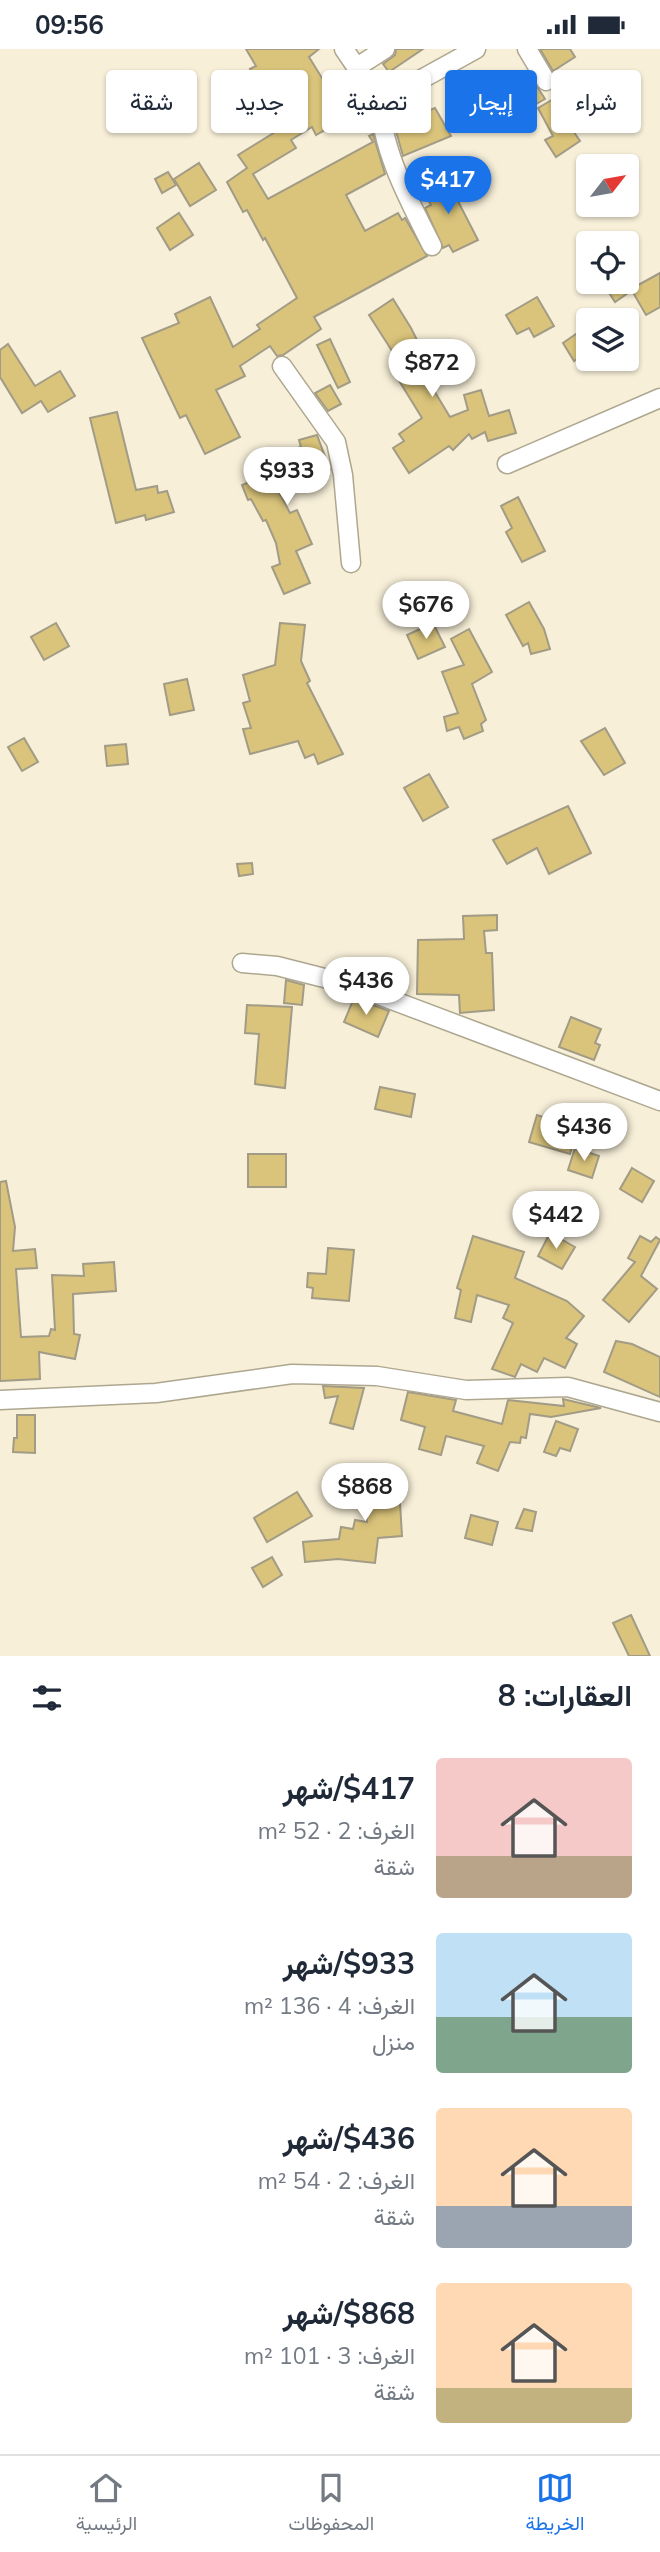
<!DOCTYPE html>
<html lang="ar">
<meta charset="utf-8">
<style>
:root{--surface:#fff;--page:#f6f6f7;--text:#1f2937;--muted:#747a83;--line:#e0e1e3;--accent:#1a73e8}
body{margin:0;font-family:Mulish,Vazirmatn,sans-serif;background:var(--page);color:var(--text);direction:rtl;height:100vh;display:flex;flex-direction:column;font-size:26px;white-space:nowrap}
*{box-sizing:border-box;margin:0}
p{font-size:23px;color:var(--muted)}
.icon{flex:none;width:38px;height:38px;fill:none;stroke:currentColor;stroke-width:2;stroke-linecap:round;stroke-linejoin:round}
.map{position:relative;height:1607px;overflow:hidden;direction:ltr}
.panel{display:flex;flex-direction:column;background:var(--surface);flex:1}
.panel>*{flex:none}
.top-card{position:absolute;left:21px;top:21px;width:620px;height:63px;direction:rtl;display:flex;gap:14px}
.needle{width:46px;rotate:59deg}
.buttons{position:absolute;left:576px;top:105px;display:grid;gap:14px}
.buttons a{display:grid;place-items:center;width:63px;height:63px;border-radius:7px;background:var(--surface);box-shadow:0 2px 5px #0004;font-size:35px}
.price{position:absolute;translate:-50% -60px;padding:0 16px;border-radius:24px;background:#fff;color:#222;font-size:23px;line-height:46px;filter:drop-shadow(0 2px 4px #0008)}
.price::after{content:'';position:absolute;left:50%;top:42px;width:21px;height:16px;margin-left:-10px;background:inherit;clip-path:polygon(0 0,100% 0,50% 100%)}
.price.selected{background:var(--accent);color:#fff}
ul{padding:0;list-style:none}
li{display:flex;align-items:center;gap:21px;height:175px;padding:0 28px}
li span{display:grid;place-items:center;flex:none;width:196px;height:140px;border-radius:7px;color:#555}
li>.icon{margin-inline-start:auto}
span .icon{width:84px;height:84px;fill:#fffc;stroke-width:1}
li b{font-size:30px}
h2{display:flex;justify-content:space-between;align-items:center;height:84px;padding:0 28px;font-size:30px}
.chip{padding:0 24px;border-radius:7px;background:var(--surface);box-shadow:0 2px 5px #0004;font-size:24px;line-height:63px}
.chip.selected{background:var(--accent);color:#fff}
.status{display:flex;justify-content:space-between;align-items:center;height:49px;padding:0 35px;background:var(--surface);direction:ltr}
.status svg{height:19px;fill:currentColor}
.tab-bar{display:flex;justify-content:space-around;align-items:center;height:98px;border-top:2px solid var(--line);background:var(--surface);font-size:19px;color:var(--muted)}
.tab-bar a{display:grid;justify-items:center;gap:4px}
.tab-bar .selected{color:var(--accent)}
.map>svg:first-child{display:block}
</style>
<div class="status"><b>09:56</b><svg viewBox="0 0 49 12"><path d="M0 12V9h3v3zM5 12V6h3v6zM10 12V3h3v9zM15 12V0h3v12zM26 1h20v11H26zM47 4h2v5h-2z"/></svg></div>
<div class="map">
<svg width="660" height="1607" viewBox="0 0 660 1607">
<rect width="100%" height="100%" fill="#f7efd8"/>
<g fill="#dac47b" stroke="#a29b85" stroke-width="2">
<path d="M246,0H319L309,8L338,55L345,51L353,65L316,86L312,78L291,91L296,99L253,125L268,150L373,93L369,87L373,85L385,125L346,146L365,182L398,164L402,171L405,169L427,207L314,268L321,280L283,306L277,307L270,297L240,317L245,327L216,341L240,388L205,405L186,366L180,369L142,289L179,274L175,265L210,248L233,298L260,280L257,276L297,249L265,189L263,191L247,161L243,163L227,133L247,119L238,106L280,80L260,47L265,44L250,20L256,17Z"/>
<path d="M396,0H423L389,23L383,15L395,6Z"/>
<path d="M540,0H570L575,8L553,22Z"/>
<path d="M529,25L545,50L491,80L477,53Z"/>
<path d="M555,49L561,59L559,61L580,92L556,108L545,91L553,87L538,59Z"/>
<path d="M435,59L451,87L403,107L394,75Z"/>
<path d="M199,114L216,141L190,157L174,130Z"/>
<path d="M168,123L176,136L162,144L155,130Z"/>
<path d="M445,127L478,191L453,203L449,196L443,199L425,159L431,156L422,139Z"/>
<path d="M179,164L193,186L170,201L157,179Z"/>
<path d="M660,224V258L646,266L631,240Z"/>
<path d="M615,233H620L628,244L615,253L606,239Z"/>
<path d="M537,248L554,277L534,288L529,279L517,285L506,266Z"/>
<path d="M393,250L411,279L423,303L421,305L436,331L430,335L450,368L468,361L464,346L481,341L489,367L509,361L516,384L488,392L485,383L472,390L469,385L453,401L449,397L409,424L393,399L404,392L399,385L422,369L398,330L403,326L392,307L394,305L369,266Z"/>
<path d="M579,283L588,296V303L574,312L563,294Z"/>
<path d="M330,290L350,333L338,339L317,296Z"/>
<path d="M8,295L35,337L60,322L75,347L48,363L41,352L22,364L0,328V301Z"/>
<path d="M330,336L341,355L328,362L315,344Z"/>
<path d="M117,363L136,441L157,437L158,444L167,442L174,463L146,471L145,466L116,474L90,369Z"/>
<path d="M317,386L330,421L277,439L290,464L297,461L312,495L296,502L310,534L284,545L272,518L280,515L276,494L266,471L263,472L251,450L248,451L242,436L269,425L264,408L301,398L299,391Z"/>
<path d="M518,448L545,502L522,513L506,483L512,479L501,457Z"/>
<path d="M529,553L544,580L550,600L531,605L528,594L523,597L506,566Z"/>
<path d="M56,574L69,597L44,611L31,588Z"/>
<path d="M280,574L305,576L301,612L310,632L307,634L343,705L318,715L314,705L305,709L298,692L250,705L243,680L251,679L243,654L250,652L243,626L275,616Z"/>
<path d="M433,574L445,598L418,610L407,586Z"/>
<path d="M469,580L492,623L472,635L486,671L481,675L483,682L464,690L459,678L447,682L444,668L458,664L442,623L464,616L451,590Z"/>
<path d="M187,630L194,661L170,666L164,635Z"/>
<path d="M605,679L625,714L604,726L581,692Z"/>
<path d="M24,689L38,713L22,722L8,698Z"/>
<path d="M126,695L128,715L107,717L105,697Z"/>
<path d="M429,725L448,758L423,772L404,739Z"/>
<path d="M568,757L591,804L549,825L537,799L507,815L493,791Z"/>
<path d="M252,814L253,825L239,827L237,815Z"/>
<path d="M497,866V881L484,882L486,904H492L494,961L460,964L459,946L417,945L418,891L464,890L463,867Z"/>
<path d="M286,931L304,936L302,956L284,954Z"/>
<path d="M354,949L389,962L378,988L344,973Z"/>
<path d="M247,956L292,958L285,1039L255,1035L259,985L245,984Z"/>
<path d="M571,968L601,980L595,994L600,996L594,1011L559,998Z"/>
<path d="M380,1038L415,1045L411,1068L375,1060Z"/>
<path d="M550,1064L579,1073L570,1105L529,1093L537,1066L549,1070Z"/>
<path d="M575,1099L599,1107L592,1129L568,1121Z"/>
<rect x="248" y="1105" width="38" height="33"/>
<path d="M632,1119L654,1132L642,1153L620,1140Z"/>
<path d="M6,1132L15,1178L13,1202L35,1200L37,1219L16,1220L21,1288L49,1287L51,1280L55,1281L52,1226L84,1227L83,1215L114,1213L116,1242L73,1245L74,1285L80,1286L75,1310L39,1303L40,1330L0,1332V1133Z"/>
<path d="M550,1184L575,1198L562,1220L538,1207Z"/>
<path d="M473,1187L524,1203L515,1229L567,1252L584,1267L566,1289L577,1295L565,1319L544,1309L537,1323L521,1315L515,1328L492,1320L513,1274L503,1269L509,1256L477,1246L471,1273L455,1269L461,1241L457,1239Z"/>
<path d="M640,1187L651,1193L656,1188L660,1191L641,1227L657,1240L629,1273L603,1251L635,1213L628,1209Z"/>
<path d="M328,1199L354,1201L349,1252L312,1249L313,1239L307,1238L308,1224L326,1225Z"/>
<path d="M616,1292L632,1295L660,1308V1348L604,1323Z"/>
<path d="M323,1337L364,1339L353,1380L330,1374L338,1347L325,1349Z"/>
<path d="M408,1343L456,1351L453,1362L502,1375L508,1351L564,1357L563,1350L601,1359L551,1368L530,1365L526,1389L521,1388L520,1394L510,1393L498,1422L477,1414L484,1397L446,1387L441,1406L419,1400L425,1378L401,1371Z"/>
<path d="M17,1366H35V1404L13,1403L14,1389H17Z"/>
<path d="M556,1372L578,1380L570,1402L560,1399L556,1407L544,1403Z"/>
<path d="M398,1421L402,1487L378,1489L375,1514L338,1510L305,1513L303,1493L339,1490L341,1478L353,1480L355,1471L367,1473L364,1422Z"/>
<path d="M297,1443L312,1467L267,1493L254,1469Z"/>
<path d="M524,1460L536,1463L532,1482L516,1479Z"/>
<path d="M471,1466L498,1473L492,1496L465,1489Z"/>
<path d="M272,1508L282,1526L263,1538L252,1519Z"/>
<path d="M631,1566L650,1607H629L613,1574Z"/>
</g>
<g fill="none" stroke-linecap="round" stroke-linejoin="round">
<g stroke="#aea790" stroke-width="21">
<g id="street">
<path d="M344,0L380,53L476,0"/>
<path d="M527,0L546,32"/>
<path d="M357,18L385,0"/>
<path d="M380,53C382,103 410,153 432,197"/>
<path d="M282,317L336,393L343,426L351,514"/>
<path d="M507,415L660,349"/>
<path d="M242,914L277,917L352,936L660,1052"/>
<path d="M0,1351L156,1344L292,1325L377,1327L466,1341L568,1338L660,1363"/>
</g>
</g>
<use href="#street" stroke="#fff" stroke-width="18"/>
</g>
</svg>
<div class="buttons">
<a><svg class="needle" viewBox="-14 -14 28 28"><path d="M0-13l5 13h-10z" fill="#e53935"/><path d="M0 13l5-13h-10z" fill="#747a83"/></svg></a>
<a><svg class="icon" aria-label="locate" viewBox="0 0 24 24"><circle cx="12" cy="12" r="6"/><path d="M12 2v4M12 18v4M2 12h4M18 12h4"/></svg></a>
<a><svg class="icon" aria-label="layers" viewBox="0 0 24 24"><path d="M12 4l9 5-9 5-9-5zM3 14l9 5 9-5"/></svg></a>
</div>
<b class="price selected" style="left:448px;top:167px">$417</b>
<b class="price" style="left:432px;top:350px">$872</b>
<b class="price" style="left:287px;top:458px">$933</b>
<b class="price" style="left:426px;top:592px">$676</b>
<b class="price" style="left:366px;top:968px">$436</b>
<b class="price" style="left:584px;top:1114px">$436</b>
<b class="price" style="left:556px;top:1202px">$442</b>
<b class="price" style="left:365px;top:1474px">$868</b>
<div class="top-card">
<a class="chip">شراء</a>
<a class="chip selected">إيجار</a>
<a class="chip">تصفية</a>
<a class="chip">جديد</a>
<a class="chip">شقة</a>
</div>
</div>
<section class="panel">
<h2>العقارات: 8<svg class="icon" aria-label="filters" viewBox="0 0 24 24"><path d="M4 7h16M4 17h16"/><circle cx="9" cy="7" r="2"/><circle cx="15" cy="17" r="2"/></svg></h2>
<ul>
<li><span style="background:linear-gradient(#f6c9c9 70%,#b9a48a 0)"><svg class="icon" aria-label="home" viewBox="0 0 24 24"><path d="M3 11l9-7 9 7M6 9v11h12V9"/></svg></span><div><b>$417/شهر</b><p>الغرف: 2 · 52 m²</p><p>شقة</p></div></li>
<li><span style="background:linear-gradient(#bfe0f5 60%,#7fa58c 0)"><svg class="icon" aria-label="home" viewBox="0 0 24 24"><path d="M3 11l9-7 9 7M6 9v11h12V9"/></svg></span><div><b>$933/شهر</b><p>الغرف: 4 · 136 m²</p><p>منزل</p></div></li>
<li><span style="background:linear-gradient(#ffd9b3 70%,#9aa5b1 0)"><svg class="icon" aria-label="home" viewBox="0 0 24 24"><path d="M3 11l9-7 9 7M6 9v11h12V9"/></svg></span><div><b>$436/شهر</b><p>الغرف: 2 · 54 m²</p><p>شقة</p></div></li>
<li><span style="background:linear-gradient(#ffd9b3 75%,#c2b280 0)"><svg class="icon" aria-label="home" viewBox="0 0 24 24"><path d="M3 11l9-7 9 7M6 9v11h12V9"/></svg></span><div><b>$868/شهر</b><p>الغرف: 3 · 101 m²</p><p>شقة</p></div></li>
</ul>
</section>
<nav class="tab-bar">
<a class="selected"><svg class="icon" aria-label="map" viewBox="0 0 24 24"><path d="M3 6l6-2 6 2 6-2v14l-6 2-6-2-6 2zM9 4v14M15 6v14"/></svg>الخريطة</a>
<a><svg class="icon" aria-label="saved" viewBox="0 0 24 24"><path d="M7 4h10v16l-5-4-5 4z"/></svg>المحفوظات</a>
<a><svg class="icon" aria-label="home" viewBox="0 0 24 24"><path d="M3 11l9-7 9 7M6 9v11h12V9"/></svg>الرئيسية</a>
</nav>
